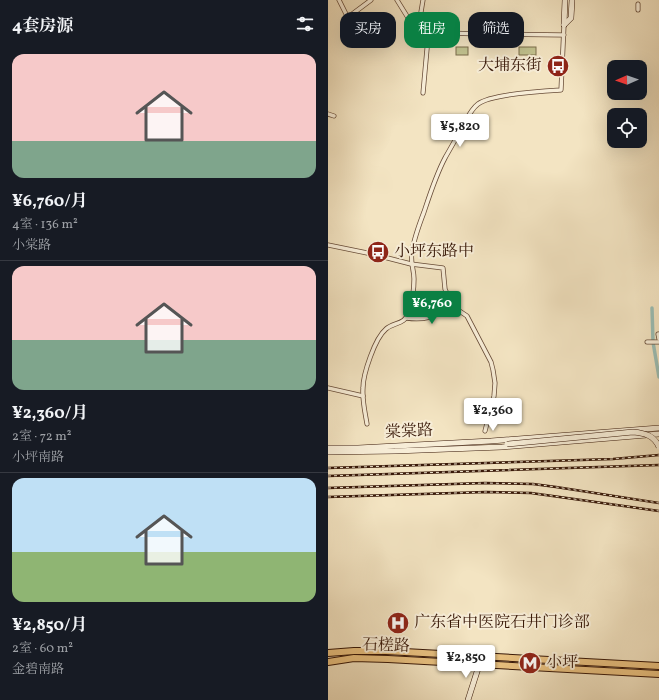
<!DOCTYPE html>
<html lang="zh">
<meta charset="utf-8">
<style>
:root{--surface:#171b24;--page:#20242c;--text:#f1f3f6;--muted:#9ea1a6;--line:#363941;--accent:#0b8043}
body{margin:0;font-family:Vollkorn,"Noto Serif SC",serif;background:var(--page);color:var(--text);height:100vh;display:flex;flex-direction:column;font-size:15px;white-space:nowrap}
*{box-sizing:border-box;margin:0}
p{font-size:13px;color:var(--muted)}
.icon{flex:none;width:22px;height:22px;fill:none;stroke:currentColor;stroke-width:2;stroke-linecap:round;stroke-linejoin:round}
.map{position:relative;flex:1;overflow:hidden}
.details{display:flex;flex-direction:column;background:var(--surface);width:328px}
.details>*{flex:none}
.banner{position:absolute;left:12px;top:12px;width:259px;height:36px;display:flex;gap:8px}
.needle{width:26px;rotate:268deg}
.buttons{position:absolute;left:279px;top:60px;display:grid;gap:8px}
.buttons a{display:grid;place-items:center;width:40px;height:40px;border-radius:8px;background:var(--surface);box-shadow:0 4px 16px #0002;font-size:20px}
.price{position:absolute;translate:-50% -34px;padding:0 9px;border-radius:4px;background:#fff;color:#222;font-size:13px;line-height:26px;filter:drop-shadow(0 1px 2px #0008)}
.price::after{content:'';position:absolute;left:50%;top:24px;width:12px;height:9px;margin-left:-6px;background:inherit;clip-path:polygon(0 0,100% 0,50% 100%)}
.price.current{background:var(--accent);color:#fff}
ul{padding:0;list-style:none}
li{display:grid;align-content:center;gap:8px;height:212px;padding:0 12px}
li+li{border-top:1px solid var(--line)}
li span{display:grid;place-items:center;height:124px;border-radius:12px;color:#555}
li>.icon{margin-inline-start:auto}
span .icon{width:72px;height:72px;fill:#fffc;stroke-width:1}
li b{font-size:17px}
h2{display:flex;justify-content:space-between;align-items:center;height:48px;padding:0 12px;font-size:17px}
.chip{padding:0 14px;border-radius:12px;background:var(--surface);box-shadow:0 4px 16px #0002;font-size:14px;line-height:36px}
.chip.current{background:var(--accent);color:#fff}
main{display:flex;flex:1;min-height:0}
.map>svg:first-child{display:block}
</style>
<main>
<section class="details">
<h2>4套房源<svg class="icon" aria-label="filters" viewBox="0 0 24 24"><path d="M4 7h16M4 17h16"/><circle cx="9" cy="7" r="2"/><circle cx="15" cy="17" r="2"/></svg></h2>
<ul>
<li><span style="background:linear-gradient(#f6c9c9 70%,#7fa58c 0)"><svg class="icon" aria-label="home" viewBox="0 0 24 24"><path d="M3 11l9-7 9 7M6 9v11h12V9"/></svg></span><div><b>¥6,760/月</b><p>4室 · 136 m²</p><p>小棠路</p></div></li>
<li><span style="background:linear-gradient(#f6c9c9 60%,#7fa58c 0)"><svg class="icon" aria-label="home" viewBox="0 0 24 24"><path d="M3 11l9-7 9 7M6 9v11h12V9"/></svg></span><div><b>¥2,360/月</b><p>2室 · 72 m²</p><p>小坪南路</p></div></li>
<li><span style="background:linear-gradient(#bfe0f5 60%,#8fb573 0)"><svg class="icon" aria-label="home" viewBox="0 0 24 24"><path d="M3 11l9-7 9 7M6 9v11h12V9"/></svg></span><div><b>¥2,850/月</b><p>2室 · 60 m²</p><p>金碧南路</p></div></li>
</ul>
</section>
<div class="map">
<svg width="331" height="700" viewBox="0 0 331 700">
<rect width="100%" height="100%" fill="#f3e4c2"/>
<filter id="stains"><feTurbulence type="fractalNoise" baseFrequency=".005" numOctaves="4"/><feColorMatrix values="0 0 0 0 .2 0 0 0 0 .09 0 0 0 0 .02 0 0 0 .5 -.17"/></filter>
<radialGradient id="worn" r=".72"><stop offset=".6" stop-color="#630" stop-opacity="0"/><stop offset="1" stop-color="#630" stop-opacity=".3"/></radialGradient>
<g fill="#c2c28f" stroke="#7c6c4b">
<rect x="128" y="47" width="12" height="8"/>
<rect x="191" y="47" width="17" height="8"/>
</g>
<g fill="none" stroke-linecap="round" stroke-linejoin="round">
<path stroke="#9bbeb5" stroke-width="3.5" d="M324,308L325,342L331,377"/>
<g stroke="#664a36" stroke-width="5">
<g id="street">
<path d="M11,0L18,14L20,16L23,15L43,0"/>
<path d="M69,0L82,21L85,22H89L92,18L95,0"/>
<path d="M310,10V4"/>
<path d="M95,93L100,38L102,34L105,33L236,35"/>
<path d="M0,114L6,116"/>
<path d="M0,245L44,254L83,264L115,268L117,289L124,306L139,316L163,362L165,370L167,383L166,396L157,431"/>
<path d="M78,318C99,321 106,316 124,306"/>
<path d="M331,334H330L331,339"/>
<path d="M319,342H331"/>
<path d="M0,388L35,396"/>
<path d="M39,424C37,412 34,400 35,388C35,374 47,338 58,329C66,322 77,325 81,312C84,302 86,290 86,279C86,269 82,263 84,252C86,238 91,225 96,212C102,194 108,175 117,158C122,149 128,139 133,129C138,121 142,110 150,104C163,94 215,91 233,90L236,25"/>
</g>
</g>
<g stroke="#371707" stroke-width="6">
<g id="secondary">
<path d="M89,22L100,38"/>
<path d="M236,25L243,18L244,0"/>
<path d="M236,25L237,0"/>
<path d="M0,448H30L163,441L331,428"/>
<path d="M0,452L67,451L174,447L331,434"/>
<path d="M140,700L154,656"/>
</g>
</g>
<g stroke="#371707" stroke-width="8">
<g id="primary">
<path d="M0,653L26,651H58L331,666"/>
<path d="M0,662L26,658L60,659L331,674"/>
</g>
</g>
<use href="#street" stroke="#f7edd7" stroke-width="3.5"/>
<use href="#secondary" stroke="#f7edd7" stroke-width="5"/>
<use href="#primary" stroke="#eac281" stroke-width="6"/>
<g stroke="#371707" stroke-width="2.5">
<g id="rail">
<path d="M0,468L253,460L285,459L331,455"/>
<path d="M0,476L331,465"/>
<path d="M0,488L157,483L205,484L228,487L331,503"/>
<path d="M0,497L158,492L203,493L246,499L331,511"/>
</g>
</g>
<use href="#rail" stroke="#f7edd7" stroke-width="1" stroke-dasharray="3" stroke-linecap="butt"/>
<g stroke="#371707" stroke-width="6" stroke-linecap="butt">
<path id="secondary-bridge" d="M179,444L305,432C316,433 326,435 331,447"/>
</g>
<use href="#secondary-bridge" stroke="#f7edd7" stroke-width="5"/>
</g>
<defs>
<g id="bus-disc" transform="scale(1.15)"><circle r="9.5" fill="#8f2418" stroke="#f7edd7"/><path d="M-5-6H5V4H4V6H2V4H-2V6H-4V4H-5ZM-3.5-4V0h7V-4ZM-3.5 1.2v1.5H-2V1.2ZM2 1.2v1.5H3.5V1.2Z" fill="#fff"/></g>
<g id="hospital-disc" transform="scale(1.15)"><circle r="9.5" fill="#8f2418" stroke="#f7edd7"/><path d="M-5-5h3v3.5h4V-5h3V5h-3V1.5h-4V5h-3Z" fill="#fff"/></g>
<g id="metro-disc" transform="scale(1.15)"><circle r="9.5" fill="#8f2418" stroke="#f7edd7"/><path d="M-5.5 5V-5H-3L0 0L3-5H5.5V5H3V-.5L0 4L-3-.5V5Z" fill="#fff"/></g>
</defs>
<g fill-rule="evenodd">
<use href="#bus-disc" x="230" y="66"/>
<use href="#bus-disc" x="50" y="252"/>
<use href="#hospital-disc" x="70" y="623"/>
<use href="#metro-disc" x="202" y="663"/>
</g>
<g text-anchor="middle" dominant-baseline="central" stroke-width="4" stroke-linejoin="round" paint-order="stroke">
<g font-size="16" fill="#371707" stroke="#f7edd7" text-anchor="start">
<text x="214" y="66" text-anchor="end">大埔东街</text>
<text x="66" y="252">小坪东路中</text>
<text x="86" y="623">广东省中医院石井门诊部</text>
<text x="218" y="663">小坪</text>
</g>
<g font-size="16" fill="#371707" stroke="#f7edd7">
<text transform="translate(81 432) rotate(-3)">棠棠路</text>
<text transform="translate(58 646) rotate(2)">石槎路</text>
</g>
</g>
<rect width="100%" height="100%" filter="url(#stains)"/>
<rect width="100%" height="100%" fill="url(#worn)"/>
</svg>
<div class="buttons">
<a><svg class="needle" viewBox="-14 -14 28 28"><path d="M0-13l5 13h-10z" fill="#e53935"/><path d="M0 13l5-13h-10z" fill="#9ea1a6"/></svg></a>
<a><svg class="icon" aria-label="locate" viewBox="0 0 24 24"><circle cx="12" cy="12" r="6"/><path d="M12 2v4M12 18v4M2 12h4M18 12h4"/></svg></a>
</div>
<b class="price" style="left:132px;top:148px">¥5,820</b>
<b class="price current" style="left:104px;top:325px">¥6,760</b>
<b class="price" style="left:165px;top:432px">¥2,360</b>
<b class="price" style="left:138px;top:679px">¥2,850</b>
<div class="banner">
<a class="chip">买房</a>
<a class="chip current">租房</a>
<a class="chip">筛选</a>
</div>
</div>
</main>
